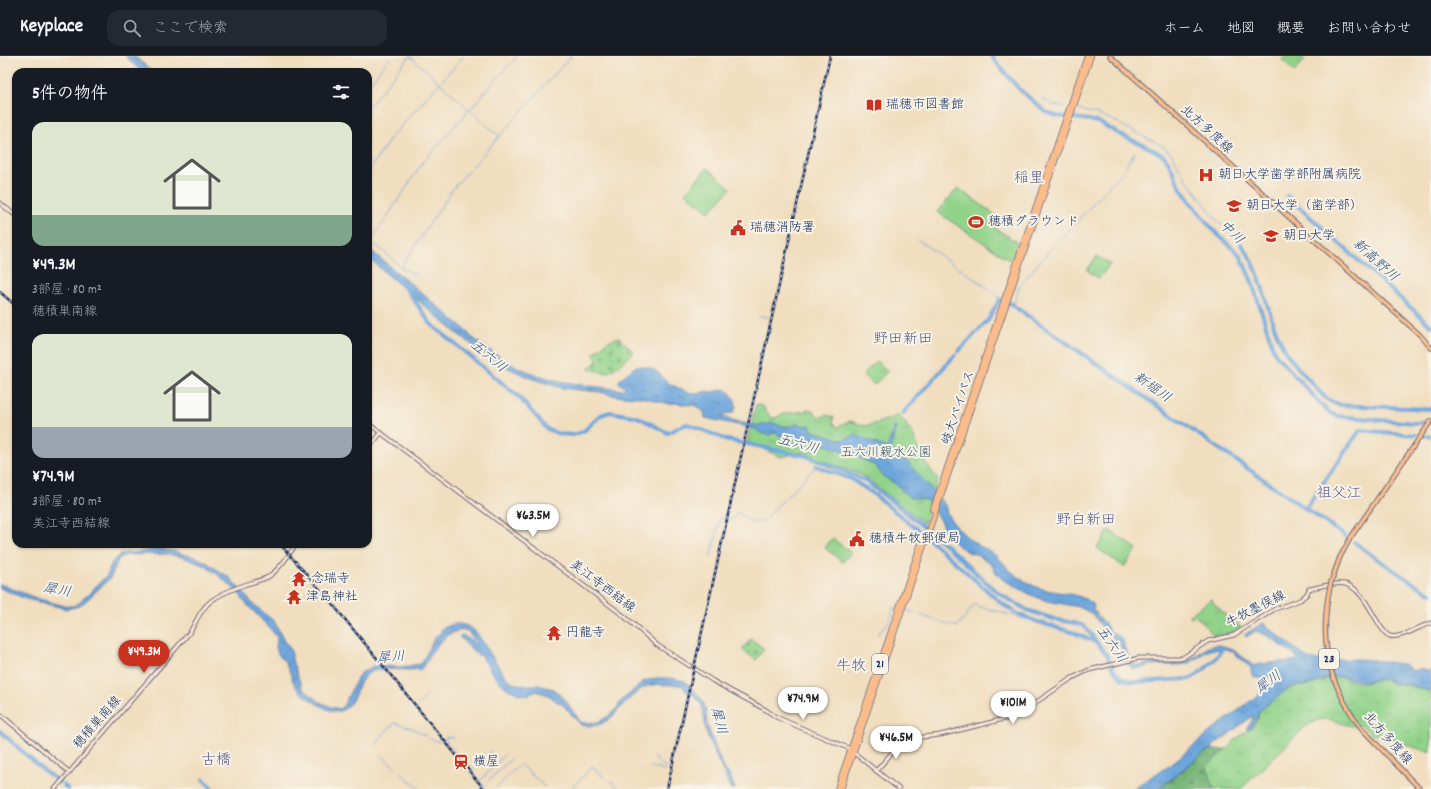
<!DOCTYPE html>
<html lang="ja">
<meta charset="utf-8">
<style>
:root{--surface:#171b24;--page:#242831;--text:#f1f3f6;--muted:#9ea1a6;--line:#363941;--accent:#c8321e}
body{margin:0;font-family:Dekko,"Klee One",sans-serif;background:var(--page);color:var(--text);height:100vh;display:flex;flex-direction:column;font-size:15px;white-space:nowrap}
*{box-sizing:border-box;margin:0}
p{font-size:13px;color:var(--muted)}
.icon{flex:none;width:22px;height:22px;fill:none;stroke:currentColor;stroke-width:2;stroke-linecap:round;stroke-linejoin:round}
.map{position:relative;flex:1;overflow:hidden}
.details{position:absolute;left:12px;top:12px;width:360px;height:480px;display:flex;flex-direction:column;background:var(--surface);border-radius:12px;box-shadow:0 1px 3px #0004}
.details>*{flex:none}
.price{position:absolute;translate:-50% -34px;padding:0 9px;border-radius:14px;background:#fff;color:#222;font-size:13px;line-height:26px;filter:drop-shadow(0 1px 2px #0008)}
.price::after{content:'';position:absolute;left:50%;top:24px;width:12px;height:9px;margin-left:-6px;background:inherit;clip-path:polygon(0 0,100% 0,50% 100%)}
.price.selected{background:var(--accent);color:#fff}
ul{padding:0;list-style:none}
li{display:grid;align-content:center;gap:8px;height:212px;padding:0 20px}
li span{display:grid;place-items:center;height:124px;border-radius:12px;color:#555}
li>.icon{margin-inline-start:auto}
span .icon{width:72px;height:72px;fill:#fffc;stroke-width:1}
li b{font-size:17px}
h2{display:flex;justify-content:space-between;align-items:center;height:48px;padding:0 20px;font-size:17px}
header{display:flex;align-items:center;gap:24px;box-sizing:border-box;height:56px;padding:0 20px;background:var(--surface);border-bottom:1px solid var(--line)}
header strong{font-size:19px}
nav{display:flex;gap:22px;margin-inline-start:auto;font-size:14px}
.search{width:280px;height:36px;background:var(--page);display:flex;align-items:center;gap:10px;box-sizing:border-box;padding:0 14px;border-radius:12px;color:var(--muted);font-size:15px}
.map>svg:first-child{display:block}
</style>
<header>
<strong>Keyplace</strong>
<div class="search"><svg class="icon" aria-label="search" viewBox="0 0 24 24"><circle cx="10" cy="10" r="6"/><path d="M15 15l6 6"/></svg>ここで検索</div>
<nav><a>ホーム</a><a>地図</a><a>概要</a><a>お問い合わせ</a></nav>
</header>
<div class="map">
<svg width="1431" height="733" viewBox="0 0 1431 733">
<defs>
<pattern id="forest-firs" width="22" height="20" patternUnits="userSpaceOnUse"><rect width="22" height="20" fill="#75b576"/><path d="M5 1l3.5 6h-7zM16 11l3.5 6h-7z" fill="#5f9464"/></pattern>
<pattern id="cemetery-stones" width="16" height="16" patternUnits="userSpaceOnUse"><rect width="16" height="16" fill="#92d38a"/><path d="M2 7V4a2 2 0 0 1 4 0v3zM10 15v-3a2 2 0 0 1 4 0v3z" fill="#7db57a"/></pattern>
<pattern id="park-tufts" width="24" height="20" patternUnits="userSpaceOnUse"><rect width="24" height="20" fill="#92d38a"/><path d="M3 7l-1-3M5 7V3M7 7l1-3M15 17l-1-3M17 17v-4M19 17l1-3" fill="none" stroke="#7db57a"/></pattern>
<pattern id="water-ripples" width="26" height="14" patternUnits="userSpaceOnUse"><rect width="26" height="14" fill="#6da6dc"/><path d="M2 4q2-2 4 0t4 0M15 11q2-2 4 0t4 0" fill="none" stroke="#5988b6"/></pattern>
</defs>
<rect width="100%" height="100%" fill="#f7f3e8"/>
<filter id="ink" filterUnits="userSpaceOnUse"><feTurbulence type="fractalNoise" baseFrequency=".025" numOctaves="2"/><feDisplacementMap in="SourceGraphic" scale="8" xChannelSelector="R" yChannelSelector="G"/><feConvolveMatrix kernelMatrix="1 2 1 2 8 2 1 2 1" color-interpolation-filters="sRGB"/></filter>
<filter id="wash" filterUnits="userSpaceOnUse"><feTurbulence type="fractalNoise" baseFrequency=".012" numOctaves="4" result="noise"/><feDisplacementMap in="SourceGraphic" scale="16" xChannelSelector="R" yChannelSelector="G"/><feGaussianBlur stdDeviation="0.9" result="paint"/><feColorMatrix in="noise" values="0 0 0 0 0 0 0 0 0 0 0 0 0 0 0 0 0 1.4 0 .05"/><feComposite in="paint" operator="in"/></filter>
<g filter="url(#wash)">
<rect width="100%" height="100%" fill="#f1debf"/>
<g fill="#92d38a" stroke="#568174">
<path d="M707,112L731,132L709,156L685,137Z"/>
<path d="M958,132L1001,163L995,172L1017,186L1011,205L937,156Z"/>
<path d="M1109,474L1137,493L1124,511L1097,492Z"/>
</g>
<path fill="url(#forest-firs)" stroke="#48726a" d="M1226,693L1207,710L1214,733H1157L1168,726L1206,695Z"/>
<g fill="url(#cemetery-stones)" stroke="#568174">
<path d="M619,281L634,296L613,314L607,317L588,313L598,304L593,298L608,285Z"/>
<path d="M751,583L764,593L756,604L742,593Z"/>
</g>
<g fill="url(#park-tufts)" stroke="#568174">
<path d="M1285,0H1301L1305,4L1294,16L1282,4Z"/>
<path d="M1097,200L1110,208L1099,223L1087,214Z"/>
<path d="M876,305L888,315L874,329L863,319Z"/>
<path d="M756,348L764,351L771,362H775L783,358L806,355V353C814,353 815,356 819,362L826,359L834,361L833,365L835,369L838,371L850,365L865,370L878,367L899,359L913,378L924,405L938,423L924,467L862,419L826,406L803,396L781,401L747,386Z"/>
<path d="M832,482L850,496L851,497L843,506L825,492Z"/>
<path d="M1212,543L1214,548L1242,572L1229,579L1214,580L1200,563H1198L1195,559L1191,561L1189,559Z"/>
<path d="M1341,621L1357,626L1365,627L1375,624H1386L1394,628L1407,629L1431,636V697L1376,678L1372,680L1361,669C1341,675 1330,652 1305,671L1241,733H1214L1207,710L1230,690L1236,683L1252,671L1258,662L1259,655L1288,633L1300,629L1301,631L1317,627L1316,626H1320L1325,623Z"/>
</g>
<g fill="url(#water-ripples)" stroke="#446a9d">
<path d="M125,0H134L153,16H142Z"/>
<path d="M368,192L468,276L469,279C489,294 511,310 535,318C563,328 593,330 622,334L625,332L619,327L620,323L636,310L647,311L656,315L670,328L689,337L698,338L706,335L712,336L726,333C733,340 740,348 733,357L723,358L722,360C732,364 744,368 755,369C761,370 767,367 774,368C785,370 786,372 798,368L804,370L810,369L813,375L843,384L855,379L887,392L894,371H896L890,394L905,403L946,450C945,463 967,482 978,489C983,492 989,494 994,498C999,502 1004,508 1009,513C1017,521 1027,527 1037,531C1056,539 1080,534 1094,550L1093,555L1097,557V560L1103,565L1111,576L1120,581L1124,587L1125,593L1134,608L1137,610C1143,610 1149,606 1155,606C1166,605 1178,608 1188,604C1195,602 1200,596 1206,592C1224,582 1241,600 1254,610L1260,608L1298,604L1297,601L1268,580L1256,575L1246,581L1244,579L1263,567L1308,603L1318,604L1361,603L1382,605L1406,609L1411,614L1414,615L1418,613L1431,615V635L1407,628L1395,627L1386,623H1375L1365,626L1341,620L1326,622L1316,626V627L1300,630V629L1288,633L1259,655L1257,662L1251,671L1247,674L1246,672L1250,668L1254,659L1213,690V693L1206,695L1167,726L1156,733H1132L1170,709L1215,672L1274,627L1275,624L1273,621C1264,621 1251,627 1251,612L1233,596L1226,593C1220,595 1214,592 1208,595C1200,598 1195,606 1186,608C1174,611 1161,607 1149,610C1143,611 1139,613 1133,613L1128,608L1125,598L1118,586L1108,578L1091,557L1079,551L1047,545L1031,539L1002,523L997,518L991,508L975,498L968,496L960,491L954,486L943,471L938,461L927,444L910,441L902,435L899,430L884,421L876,410L850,397L814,385L781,380L776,377H772L771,379L760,377L756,373L705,362L704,356L697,350L675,347L669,348L642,341L617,340L600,336L561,332L533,323L512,314L487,299L460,280L368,202Z"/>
<path d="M155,492L173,495L186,499L196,501L206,506L230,522L253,548L274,565L284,585L288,589L292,598V604L302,632L320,646L332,651L340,653L343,650L358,621L361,617L373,610L400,611L421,608L435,581L442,576L441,574C454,565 466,566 477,577L505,620L513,627L521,629H538L554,633L568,648L580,665L583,667L598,666L607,661L616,654L621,645L642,627V626L655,622H670L685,625L702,643L706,654L707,668L716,694L725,714L730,719L735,733H731C728,728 727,723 725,719C718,705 712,693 707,678C704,669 705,657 701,648C696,640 692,638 685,634L683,629C669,631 655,625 643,632C620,645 612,676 581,669L563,649L556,645L550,640L543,637L535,635L528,640C500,635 494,619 480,598L478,600L459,581L462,579L472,585L473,588H476L468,575C446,571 433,594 423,611L421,613C404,616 383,610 369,617C357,623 355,652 340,655C328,658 303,640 296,631C291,624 291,615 286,608C284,603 277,600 276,593C276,590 277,585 277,581C266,567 253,556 242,543V541L231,530L217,518L205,510L182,501L167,498L126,499L119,502L111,521L87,544L80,550L67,553L26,543L0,532V528L39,543L66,550H73L79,547L108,518L112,506L119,499L125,497L142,496Z"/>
</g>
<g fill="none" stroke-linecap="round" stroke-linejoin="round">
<g stroke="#6da6dc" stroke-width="1">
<path d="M410,0L499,80"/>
<path d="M381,13L391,0"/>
<path d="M368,30L380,14"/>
<path d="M1042,42L1053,49L1065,51"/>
<path d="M368,51L410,0"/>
<path d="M1076,53L1097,58L1119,67"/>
<path d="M1121,69L1161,89L1171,97L1180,113"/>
<path d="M1126,110L1135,96"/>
<path d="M368,116L392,80L464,0"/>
<path d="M1182,117L1215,162L1241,188"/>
<path d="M1107,132L1121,118L1125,112"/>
<path d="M368,182L402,212L416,219"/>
<path d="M918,184L995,237L1000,243"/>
<path d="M371,185L423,106L517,0"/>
<path d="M1054,190L1105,135"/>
<path d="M401,211L454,131L571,0"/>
<path d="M1014,248L1019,230L1051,193"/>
<path d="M759,260L769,261"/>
<path d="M711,501L720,462L732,464L737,456H738L752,466H762L816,410"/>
<path d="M905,554L957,571L974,549L1029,564V563"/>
<path d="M877,579L890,564L894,551L898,552"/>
<path d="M418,649L430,637"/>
<path d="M430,682L438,686L448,681L454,682"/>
<path d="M445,684L458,700"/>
<path d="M375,690L384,677L395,667L412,672L426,680"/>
<path d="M381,699L395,711"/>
<path d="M459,701L486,733"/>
<path d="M653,701L666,712"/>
<path d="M520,708L545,731"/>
<path d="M650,711L665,715"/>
<path d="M472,715L492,694"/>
<path d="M400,717L420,733"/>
<path d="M480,725L505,698"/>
<path d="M610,725L620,733"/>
<path d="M484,729L511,703"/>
<path d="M495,733L518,710"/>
<path d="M571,733L592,711L604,721"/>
</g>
<g stroke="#6da6dc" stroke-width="4">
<path d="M991,0L1019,33L1046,56L1056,60L1090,64L1100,67L1123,80L1150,92L1164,100L1168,105L1180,131L1191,147L1214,175L1240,199L1252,226L1274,295L1277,300L1328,356L1338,360L1414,367L1431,366"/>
<path d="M1287,140L1431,270"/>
<path d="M1241,188C1266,218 1265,261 1285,294C1292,307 1302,316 1312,327C1322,338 1325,345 1340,349L1431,353"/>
<path d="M407,234L431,268L519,341L547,373L559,378L574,379L584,375L601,359L610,356L638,361L668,377L681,370L688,368L727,384L806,400L855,420L864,424L898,450L946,489L991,531L1005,541L1027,554L1054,563L1074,567L1082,569L1087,573L1097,587L1108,600L1109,605L1115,615L1122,623L1135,626L1189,623C1198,620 1220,601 1222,592H1224"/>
<path d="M959,295L988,264L1000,243L1012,248L1015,251L1345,480"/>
<path d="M903,357L955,299"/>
<path d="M1423,380H1431"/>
<path d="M816,410L851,423L871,436L930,484L1000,546L1016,557L1038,566L1075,577L1097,587"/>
<path d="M1306,452L1360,374L1416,379"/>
<path d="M1354,486C1379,504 1404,523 1431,537"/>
<path d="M0,675L42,713L59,726"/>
<path d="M203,723L213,733"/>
<path d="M63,729L68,733"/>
</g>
</g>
</g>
<g filter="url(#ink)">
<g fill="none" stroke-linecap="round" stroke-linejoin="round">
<g stroke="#666c80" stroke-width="5">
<g id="secondary">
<path d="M0,147L16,160"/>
<path d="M368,367L624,560L657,589L690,610"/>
<path d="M368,393L381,377"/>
<path d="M695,613L713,625L766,654L776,661L848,692L899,733"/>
<path d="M0,658L69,716"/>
<path d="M876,715L904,683L940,679L1016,660L1072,622L1089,614L1139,602H1179L1184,601L1208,585L1234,579L1275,553L1300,544L1307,538L1309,533C1319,531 1335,526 1345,528C1367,533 1378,577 1390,580C1401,583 1420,570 1431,567"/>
<path d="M55,733L190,576C196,566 201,552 211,545C220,538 233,533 244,529C252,526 260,525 268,521C280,513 288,500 296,488"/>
</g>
</g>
<g stroke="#666c80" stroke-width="5.5">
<g id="primary">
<path d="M1110,0L1420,279L1431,292"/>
<path d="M1331,526L1340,501L1351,481L1431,365"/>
<path d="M1362,673L1420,733"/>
</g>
</g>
<g stroke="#666c80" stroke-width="6">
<g id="highway">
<path d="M933,453L1087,0"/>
<path d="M837,733L921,487"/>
<path d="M841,733L1091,0"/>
</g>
</g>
<use href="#secondary" stroke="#fde4d1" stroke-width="3"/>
<use href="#primary" stroke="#fabc8b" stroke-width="3.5"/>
<use href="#highway" stroke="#fabc8b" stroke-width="4.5"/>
<g stroke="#1b2f5e" stroke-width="2.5">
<g id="rail">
<path d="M0,236L16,250"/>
<path d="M280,488L330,545L484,733"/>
<path d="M667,733L830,0"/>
</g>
</g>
<use href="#rail" stroke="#f7f3e8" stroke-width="1" stroke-dasharray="3" stroke-linecap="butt"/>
<g stroke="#666c80" stroke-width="5.5" stroke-linecap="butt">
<path id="primary-bridge" d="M1331,526C1318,582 1327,627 1362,673"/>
</g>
<use href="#primary-bridge" stroke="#fabc8b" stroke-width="3.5"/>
</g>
</g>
<defs>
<g id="library-bare" transform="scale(1.2)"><path d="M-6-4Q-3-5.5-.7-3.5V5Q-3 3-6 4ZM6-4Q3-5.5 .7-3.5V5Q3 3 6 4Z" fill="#c8321e" stroke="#f7f3e8" stroke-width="2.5" paint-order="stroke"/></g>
<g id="hospital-bare" transform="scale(1.2)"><path d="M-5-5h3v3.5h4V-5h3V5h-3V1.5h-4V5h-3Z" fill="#c8321e" stroke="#f7f3e8" stroke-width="2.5" paint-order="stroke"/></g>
<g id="university-bare" transform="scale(1.2)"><path d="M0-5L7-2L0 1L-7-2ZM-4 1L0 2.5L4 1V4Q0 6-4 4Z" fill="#c8321e" stroke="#f7f3e8" stroke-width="2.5" paint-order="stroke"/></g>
<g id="stadium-bare" transform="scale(1.2)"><path d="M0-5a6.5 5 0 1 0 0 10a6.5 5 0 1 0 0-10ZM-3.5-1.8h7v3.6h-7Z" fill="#c8321e" stroke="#f7f3e8" stroke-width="2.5" paint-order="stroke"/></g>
<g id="civic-bare" transform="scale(1.2)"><path d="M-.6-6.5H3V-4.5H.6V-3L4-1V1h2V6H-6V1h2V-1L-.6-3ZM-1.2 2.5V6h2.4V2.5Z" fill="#c8321e" stroke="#f7f3e8" stroke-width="2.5" paint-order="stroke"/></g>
<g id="temple-bare" transform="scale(1.2)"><path d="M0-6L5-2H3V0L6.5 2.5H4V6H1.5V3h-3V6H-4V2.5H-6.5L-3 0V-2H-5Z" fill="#c8321e" stroke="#f7f3e8" stroke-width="2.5" paint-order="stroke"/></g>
<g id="station-bare" transform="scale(1.2)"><path d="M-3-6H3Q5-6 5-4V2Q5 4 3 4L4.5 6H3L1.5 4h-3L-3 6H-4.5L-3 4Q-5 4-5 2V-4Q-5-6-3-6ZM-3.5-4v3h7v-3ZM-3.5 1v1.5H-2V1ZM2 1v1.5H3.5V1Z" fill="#c8321e" stroke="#f7f3e8" stroke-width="2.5" paint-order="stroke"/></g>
</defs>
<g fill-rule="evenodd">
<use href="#library-bare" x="874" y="49"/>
<use href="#hospital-bare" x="1206" y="119"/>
<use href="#university-bare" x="1234" y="150"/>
<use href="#stadium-bare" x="976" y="166"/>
<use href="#civic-bare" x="738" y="172"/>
<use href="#university-bare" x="1271" y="180"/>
<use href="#civic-bare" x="857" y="483"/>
<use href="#temple-bare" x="299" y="523"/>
<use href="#temple-bare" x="294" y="541"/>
<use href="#temple-bare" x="554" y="577"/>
<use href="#station-bare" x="461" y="706"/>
</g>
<g text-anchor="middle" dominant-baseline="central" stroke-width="4" stroke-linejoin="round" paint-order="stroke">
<g fill="#f7f3e8" stroke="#5d6a87" stroke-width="1">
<rect x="1319" y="593" width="20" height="20" rx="3"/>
<rect x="872" y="598" width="16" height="20" rx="3"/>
</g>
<g font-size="12" font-weight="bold" fill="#1b2f5e">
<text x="1329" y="603">23</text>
<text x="880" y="608">21</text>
</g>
<g font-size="13" fill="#1b2f5e" stroke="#f7f3e8" text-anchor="start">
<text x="886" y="49">瑞穂市図書館</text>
<text x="1218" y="119">朝日大学歯学部附属病院</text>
<text x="1246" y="150">朝日大学（歯学部）</text>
<text x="988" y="166">穂積グラウンド</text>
<text x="750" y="172">瑞穂消防署</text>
<text x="1283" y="180">朝日大学</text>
<text x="869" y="483">穂積牛牧郵便局</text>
<text x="311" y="523">念瑞寺</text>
<text x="306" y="541">津島神社</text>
<text x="566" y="577">円龍寺</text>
<text x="473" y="706">横屋</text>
</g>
<g font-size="13" fill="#1b2f5e" stroke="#f7f3e8">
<text transform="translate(1206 74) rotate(42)">北方多度線</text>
<text transform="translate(959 352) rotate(-71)">岐大バイパス</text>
<text transform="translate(602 531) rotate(37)">美江寺西結線</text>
<text transform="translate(1256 554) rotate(-27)">牛牧墨俣線</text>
<text transform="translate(98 667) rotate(-49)">穂積巣南線</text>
<text transform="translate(1387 683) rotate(48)">北方多度線</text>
</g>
<g font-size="13" fill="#395869" stroke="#f7f3e8">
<text x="886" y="397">五六川親水公園</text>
</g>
<g font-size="14" font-style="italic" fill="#345384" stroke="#f7f3e8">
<text transform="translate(1231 177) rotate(45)">中川</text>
<text transform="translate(1375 205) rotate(42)">新高野川</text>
<text transform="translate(488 301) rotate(40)">五六川</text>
<text transform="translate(1152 332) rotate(35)">新堀川</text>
<text transform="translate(798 389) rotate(15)">五六川</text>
<text transform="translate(57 535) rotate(10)">犀川</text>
<text transform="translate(1111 589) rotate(55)">五六川</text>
<text transform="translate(391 602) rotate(-4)">犀川</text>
<text transform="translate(1269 627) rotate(-37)">犀川</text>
<text transform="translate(718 665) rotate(75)">犀川</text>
</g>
<g font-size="15" fill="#5d5d89" stroke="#f7f3e8">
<text x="1029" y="123">稲里</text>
<text x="903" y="284">野田新田</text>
<text x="1339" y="438">祖父江</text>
<text x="1086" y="465">野白新田</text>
<text x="851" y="611">牛牧</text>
<text x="216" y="705">古橋</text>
</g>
</g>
</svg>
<b class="price" style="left:533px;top:482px">¥63.5M</b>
<b class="price selected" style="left:144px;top:618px">¥49.3M</b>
<b class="price" style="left:803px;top:665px">¥74.9M</b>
<b class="price" style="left:1013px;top:669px">¥101M</b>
<b class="price" style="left:896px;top:704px">¥46.5M</b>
<section class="details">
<h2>5件の物件<svg class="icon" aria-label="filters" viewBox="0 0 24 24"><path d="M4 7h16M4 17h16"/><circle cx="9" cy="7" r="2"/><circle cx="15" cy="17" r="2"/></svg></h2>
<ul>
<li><span style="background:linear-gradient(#dfe7d0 75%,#7fa58c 0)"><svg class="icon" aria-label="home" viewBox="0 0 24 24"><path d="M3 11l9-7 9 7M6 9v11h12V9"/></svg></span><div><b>¥49.3M</b><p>3部屋 · 80 m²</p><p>穂積巣南線</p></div></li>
<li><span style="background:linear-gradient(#dfe7d0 75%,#9aa5b1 0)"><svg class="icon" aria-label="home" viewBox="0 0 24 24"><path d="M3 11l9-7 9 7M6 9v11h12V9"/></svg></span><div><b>¥74.9M</b><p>3部屋 · 80 m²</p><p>美江寺西結線</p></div></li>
</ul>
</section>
</div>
